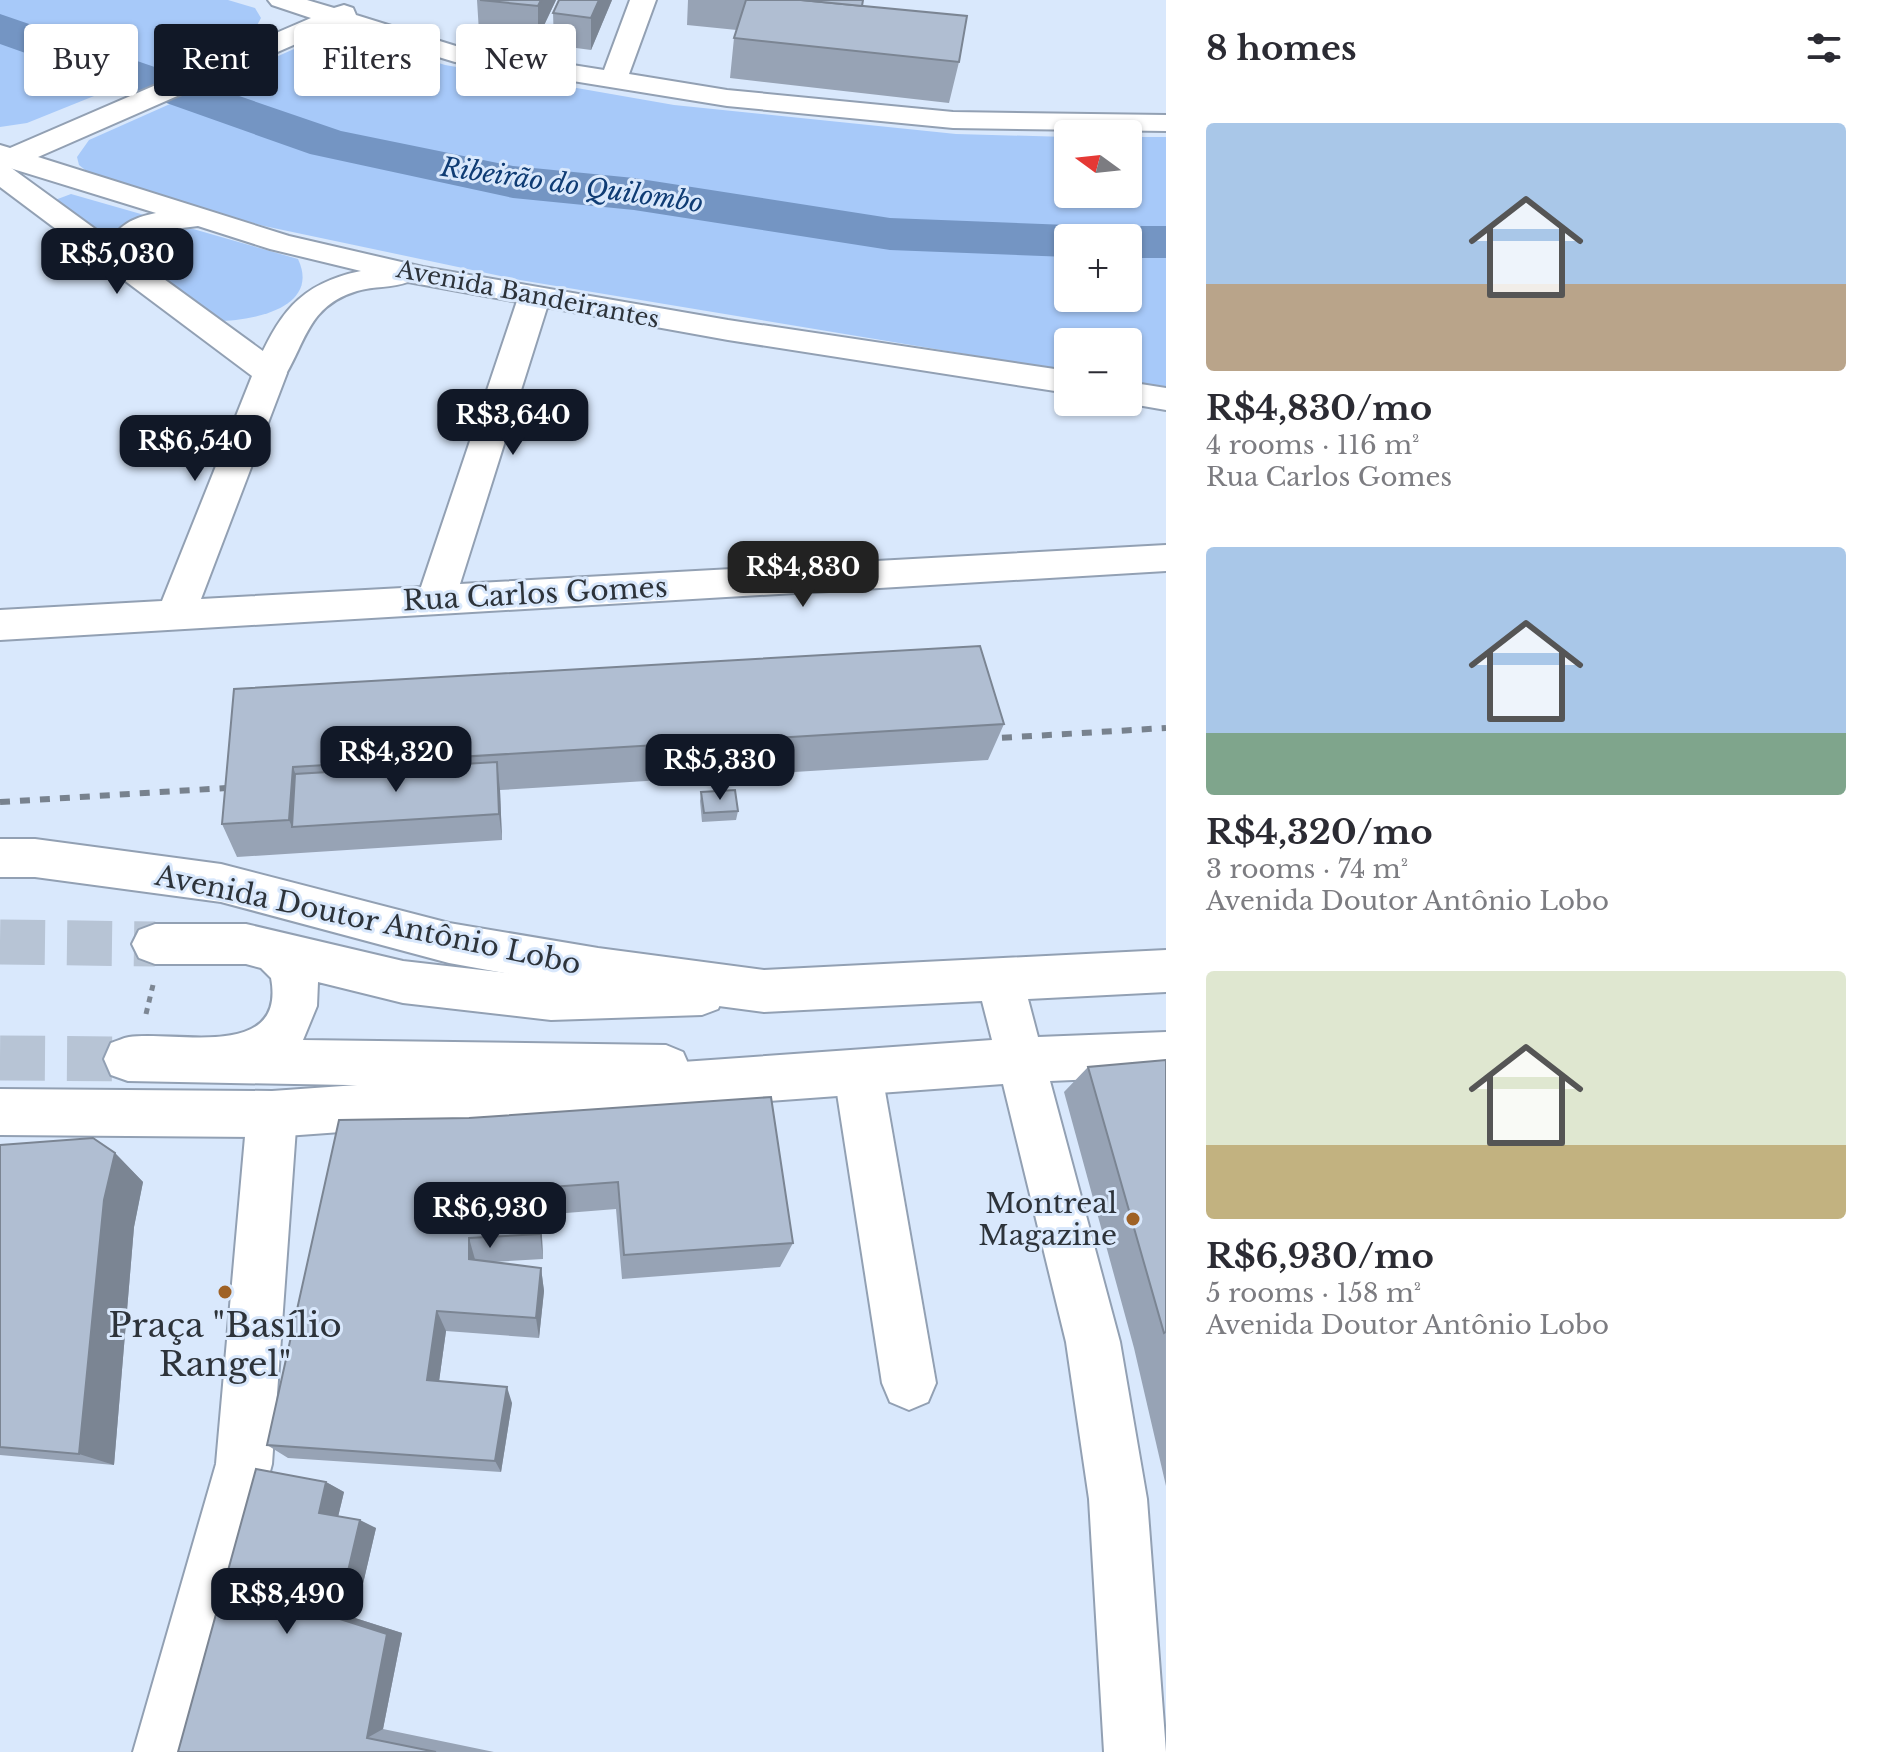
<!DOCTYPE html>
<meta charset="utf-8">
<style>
:root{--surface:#fff;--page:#f2f2f3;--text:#2b2b33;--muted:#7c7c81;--accent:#111827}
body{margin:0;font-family:"Libre Baskerville",serif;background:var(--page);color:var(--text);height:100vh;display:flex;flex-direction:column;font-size:30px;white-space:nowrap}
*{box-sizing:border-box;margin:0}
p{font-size:26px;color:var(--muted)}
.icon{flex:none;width:44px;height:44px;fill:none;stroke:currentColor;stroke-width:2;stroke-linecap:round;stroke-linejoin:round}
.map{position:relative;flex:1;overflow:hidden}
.side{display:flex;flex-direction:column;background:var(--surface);width:720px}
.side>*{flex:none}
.hud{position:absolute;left:24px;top:24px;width:760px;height:72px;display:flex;gap:16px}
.needle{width:52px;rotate:285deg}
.controls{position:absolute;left:1054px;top:120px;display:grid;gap:16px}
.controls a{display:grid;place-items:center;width:88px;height:88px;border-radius:8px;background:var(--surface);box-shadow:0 2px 6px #0004;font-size:40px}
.price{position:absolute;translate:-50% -68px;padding:0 18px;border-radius:16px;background:var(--accent);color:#fff;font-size:26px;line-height:52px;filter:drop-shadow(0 2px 4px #0008)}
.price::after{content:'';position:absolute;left:50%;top:48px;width:24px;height:18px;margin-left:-12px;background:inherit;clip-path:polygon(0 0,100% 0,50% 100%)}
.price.current{background:#222;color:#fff}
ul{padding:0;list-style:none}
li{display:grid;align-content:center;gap:16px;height:424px;padding:0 40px}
li span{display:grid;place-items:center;height:248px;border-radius:8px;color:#555}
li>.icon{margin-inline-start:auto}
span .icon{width:144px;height:144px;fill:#fffc;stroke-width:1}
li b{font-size:34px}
h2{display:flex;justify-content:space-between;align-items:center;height:96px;padding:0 40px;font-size:34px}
.chip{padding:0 28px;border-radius:8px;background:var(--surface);box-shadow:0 2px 6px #0004;font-size:28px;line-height:72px}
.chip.current{background:var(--accent);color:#fff}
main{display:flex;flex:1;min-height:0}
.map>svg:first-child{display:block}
</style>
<main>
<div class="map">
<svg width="1166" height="1752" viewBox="0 0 1166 1752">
<rect width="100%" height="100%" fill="#d9e8fc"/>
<g fill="#a7c9f9" fill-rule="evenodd">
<path d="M0,0H228L255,8L261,18L255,29L248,34L27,123L0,127Z"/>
<path d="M338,38L372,42L445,65L674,105L956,134L1068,137V194H1128V137H1166V391L1128,383V342H1068V371L520,280L264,226L95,178L79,165L77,157L89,140L303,45ZM1068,238H1128V298H1068Z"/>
<path d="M71,194L298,259C321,308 252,321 218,321L55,200Z"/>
</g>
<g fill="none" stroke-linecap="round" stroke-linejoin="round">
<g fill="#7495c3" fill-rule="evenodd">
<path d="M0,14L341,131L513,166L634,178L890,218L1068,225L1087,230L1093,238H1068V257L890,250L634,210L513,198L310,154L0,44Z"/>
<path d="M1128,226H1166V258H1128V238H1104L1109,231Z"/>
</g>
<g stroke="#b7c4d5" stroke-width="45" stroke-dasharray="45 22" stroke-linecap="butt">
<path d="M0,942L155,944"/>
<path d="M0,1058L128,1059"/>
</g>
<g stroke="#92a0b3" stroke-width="4">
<g id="minor">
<path d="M0,164L10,167L282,365L287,373L201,599L421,587L518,298L523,291L534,288L545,291L550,298L460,584L1166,545V571L0,640V610L162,601L252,376L0,187Z"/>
<path d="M155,924H246L403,961L551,978L702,973L718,979L725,994L718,1009L702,1015L551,1020L403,1003L318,982L317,1006L303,1040L666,1045L683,1052L690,1068L683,1084L666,1091L128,1081L111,1075L104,1059L111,1043C117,1041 123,1038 129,1037C173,1030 287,1062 271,978L261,968L246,964H155L139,958L132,944L139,930Z"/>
<path d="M858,1051L875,1058L882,1074L936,1383L928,1402L909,1410L890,1402L882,1383L834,1074L841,1058Z"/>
<path d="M272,1091L289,1097L297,1114L272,1464L195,1752H133L216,1464L247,1114L255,1097Z"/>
</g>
</g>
<g stroke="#92a0b3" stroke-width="4">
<g id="major">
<path d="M268,0H307L334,8L344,5L353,8L356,15L459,47L604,70L630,0H656L629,74L727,90L953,112L1166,115V131L953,128L727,106L455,62L337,26L38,157L289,236L423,267L728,320L1068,371V393L728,340L408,282C392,288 374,286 357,291C307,306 306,343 282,381L270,384L258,381L253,373C278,316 297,284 361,271L270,249L198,226L158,231L144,238L136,247L145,271L140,278L129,280L118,278L106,247C118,225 132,218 156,213L0,165V145L10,148L311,18L272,5Z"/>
<path d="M1128,382L1166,388V410L1120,402H1128Z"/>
<path d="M0,839H35L221,864L449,923L598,948L764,970L1166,950V992L1028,999L1038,1037L1166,1032V1076L1050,1081L1120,1342L1147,1499L1166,1752H1104L1089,1499L1066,1342L1003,1084L272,1137L0,1135V1089L272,1091L992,1040L982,1001L764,1012L598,990L449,963L221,902L35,877H0Z"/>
</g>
</g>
<path stroke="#7d8794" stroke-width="5" stroke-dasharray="6 6" stroke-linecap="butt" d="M146,1014L153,985"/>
<use href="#minor" fill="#fff" fill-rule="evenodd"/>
<use href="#major" fill="#fff" fill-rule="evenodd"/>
<g stroke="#78828e" stroke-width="6" stroke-dasharray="10 10" stroke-linecap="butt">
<path d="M982,739L1166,728"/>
<path d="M0,802L242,787"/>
</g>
</g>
<g fill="#97a3b5">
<path d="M477,0H556L538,38L479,32Z"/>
<path d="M559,0H612L591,50L554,45L553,13Z"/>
<path d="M688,0H863L862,6L959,62L949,103L730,78L734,38L737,30L687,25Z"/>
<path d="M234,689L1004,724L988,760L500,790L502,840L237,857L222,824Z"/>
<path d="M701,792L738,811L736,820L702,822L700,801Z"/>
<path d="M1166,1060V1486L1134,1348L1064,1092L1088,1067Z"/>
<path d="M469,1118L793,1243L780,1267L622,1279L616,1209L541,1215L543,1259L492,1262L541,1268L544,1291L539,1338L446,1331L439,1381L512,1403L501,1472L288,1458L267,1445Z"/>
<path d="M0,1145L115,1153L143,1182L134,1227L114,1465L0,1455Z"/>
<path d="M326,1482L344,1492L338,1517L376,1528L355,1618L402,1633L383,1729L494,1752H178Z"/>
</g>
<g fill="#7b8593">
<path d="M541,0H556L538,38V6Z"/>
<path d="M599,0H612L591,50V18Z"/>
<path d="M497,762L500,790L502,840L499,814Z"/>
<path d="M293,767L305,802L292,827L289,820Z"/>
<path d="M115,1153L143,1182L134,1227L114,1465L79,1454L104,1200Z"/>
<path d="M538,1188L541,1215L543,1259L540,1234Z"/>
<path d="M469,1238L476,1263L469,1259Z"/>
<path d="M541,1268L544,1291L539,1338L536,1318Z"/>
<path d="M437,1311L446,1331L437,1396L427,1380Z"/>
<path d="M507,1387L512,1403L501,1472L495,1461Z"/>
<path d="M326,1482L344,1492L337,1521L319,1513Z"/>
<path d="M360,1520L376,1528L355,1618L402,1633L383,1729L367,1738L337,1618Z"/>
</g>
<g fill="#b0bed2" stroke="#7b8593" stroke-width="2">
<path d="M480,0H541L538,6Z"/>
<path d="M559,0H599L591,18L553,13Z"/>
<path d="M746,0H801L967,16L959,62L734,38Z"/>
<path d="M801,0H863L862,6Z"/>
<path d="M980,646L1004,724L293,767L289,820L222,824L234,689Z"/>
<path d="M497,762L499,814L292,827L295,774Z"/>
<path d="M735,790L738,811L704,813L701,792Z"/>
<path d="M1166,1060V1332L1164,1333L1088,1067Z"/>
<path d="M771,1097L793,1243L624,1255L618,1182L538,1188L540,1234L469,1238V1259L541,1268L536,1318L437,1311L427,1380L507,1387L495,1461L267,1445L339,1120L469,1118Z"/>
<path d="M93,1138L115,1153L104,1200L79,1454L0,1447V1145Z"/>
<path d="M256,1469L326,1482L319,1513L360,1520L337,1618L387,1634L367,1738L436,1752H178Z"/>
</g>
<g fill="#9f6226" stroke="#d9e8fc" stroke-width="3">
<circle cx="1133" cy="1219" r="8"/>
<circle cx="225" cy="1292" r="8"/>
</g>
<g text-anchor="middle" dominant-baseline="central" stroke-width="6" stroke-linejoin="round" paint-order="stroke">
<g font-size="24" fill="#2d333a" stroke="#d9e8fc">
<text transform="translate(528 294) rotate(11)">Avenida Bandeirantes</text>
</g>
<g font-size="26" font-style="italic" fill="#0f3c74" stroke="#d9e8fc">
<text transform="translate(572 185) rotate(8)">Ribeirão do Quilombo</text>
</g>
<g font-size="28" fill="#2d333a" stroke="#d9e8fc">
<text transform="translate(535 594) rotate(-3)">Rua Carlos Gomes</text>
<text transform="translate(368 920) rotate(12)">Avenida Doutor Antônio Lobo</text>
</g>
<g font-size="28" fill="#2d333a" stroke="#d9e8fc" text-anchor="end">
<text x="1117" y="1203">Montreal<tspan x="1117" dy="32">Magazine</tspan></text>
</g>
<g font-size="34" fill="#2d333a" stroke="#d9e8fc">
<text x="225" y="1325">Praça "Basílio<tspan x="225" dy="39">Rangel"</tspan></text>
</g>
</g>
</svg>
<div class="controls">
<a><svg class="needle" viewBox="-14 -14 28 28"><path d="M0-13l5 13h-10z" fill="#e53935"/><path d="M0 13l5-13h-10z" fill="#7c7c81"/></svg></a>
<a>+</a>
<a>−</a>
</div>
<b class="price" style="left:117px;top:296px">R$5,030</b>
<b class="price" style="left:513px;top:457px">R$3,640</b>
<b class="price" style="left:195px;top:483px">R$6,540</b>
<b class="price current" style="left:803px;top:609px">R$4,830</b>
<b class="price" style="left:396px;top:794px">R$4,320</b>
<b class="price" style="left:720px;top:802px">R$5,330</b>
<b class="price" style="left:490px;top:1250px">R$6,930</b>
<b class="price" style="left:287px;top:1636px">R$8,490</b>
<div class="hud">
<a class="chip">Buy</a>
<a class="chip current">Rent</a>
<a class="chip">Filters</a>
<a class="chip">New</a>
</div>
</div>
<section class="side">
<h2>8 homes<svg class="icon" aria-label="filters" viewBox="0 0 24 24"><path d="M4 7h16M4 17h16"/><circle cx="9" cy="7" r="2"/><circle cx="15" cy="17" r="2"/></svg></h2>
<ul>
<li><span style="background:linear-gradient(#a9c7e8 65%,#b9a48a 0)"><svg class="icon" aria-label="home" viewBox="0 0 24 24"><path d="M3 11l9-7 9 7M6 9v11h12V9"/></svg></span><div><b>R$4,830/mo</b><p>4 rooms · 116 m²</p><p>Rua Carlos Gomes</p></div></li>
<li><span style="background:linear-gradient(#a9c7e8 75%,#7fa58c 0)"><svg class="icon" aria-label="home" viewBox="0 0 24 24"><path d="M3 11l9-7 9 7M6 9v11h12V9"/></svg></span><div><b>R$4,320/mo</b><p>3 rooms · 74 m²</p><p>Avenida Doutor Antônio Lobo</p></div></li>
<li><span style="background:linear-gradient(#dfe7d0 70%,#c2b280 0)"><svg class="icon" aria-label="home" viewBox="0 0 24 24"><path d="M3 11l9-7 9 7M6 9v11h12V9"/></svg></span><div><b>R$6,930/mo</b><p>5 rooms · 158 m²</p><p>Avenida Doutor Antônio Lobo</p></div></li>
</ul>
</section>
</main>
